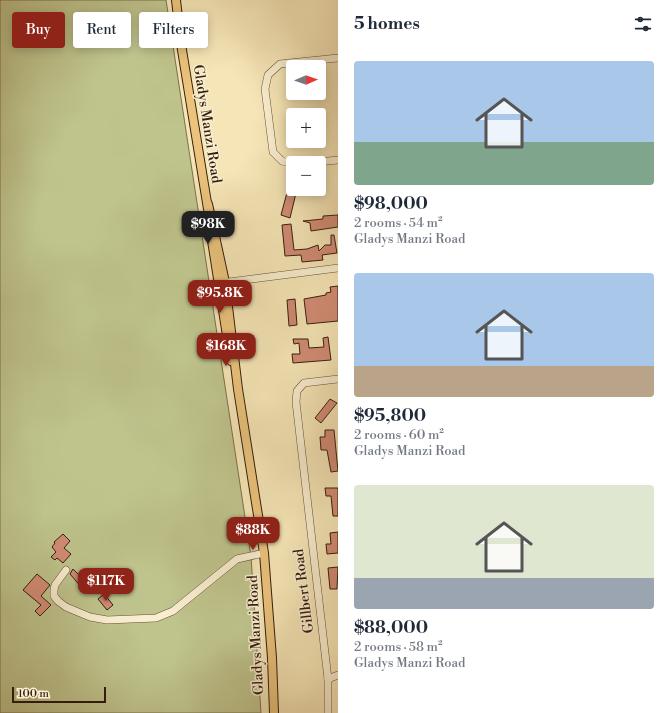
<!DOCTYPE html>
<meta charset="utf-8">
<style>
:root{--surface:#fff;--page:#f6f6f7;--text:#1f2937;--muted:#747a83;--accent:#8f2418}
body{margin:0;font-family:"Libre Bodoni",serif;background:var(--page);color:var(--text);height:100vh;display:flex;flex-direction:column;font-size:15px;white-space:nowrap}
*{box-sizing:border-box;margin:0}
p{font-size:13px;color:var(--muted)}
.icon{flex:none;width:22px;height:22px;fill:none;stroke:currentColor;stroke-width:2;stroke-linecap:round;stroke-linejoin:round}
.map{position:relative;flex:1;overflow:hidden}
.sheet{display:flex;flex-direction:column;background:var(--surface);width:332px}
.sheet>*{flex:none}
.banner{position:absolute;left:12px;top:12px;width:266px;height:36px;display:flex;gap:8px}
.needle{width:26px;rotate:88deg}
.controls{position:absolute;left:286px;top:60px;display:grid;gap:8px}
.controls a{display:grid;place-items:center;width:40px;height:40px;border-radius:4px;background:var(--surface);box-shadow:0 2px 10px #0003;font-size:20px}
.scale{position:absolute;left:12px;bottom:10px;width:94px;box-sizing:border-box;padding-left:4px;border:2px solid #341d0f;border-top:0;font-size:11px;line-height:14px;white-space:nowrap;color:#341d0f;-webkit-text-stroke:3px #f9efd0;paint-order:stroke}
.price{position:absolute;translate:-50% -34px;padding:0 9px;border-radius:8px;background:var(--accent);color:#fff;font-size:13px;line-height:26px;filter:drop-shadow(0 1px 2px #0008)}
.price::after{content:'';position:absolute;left:50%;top:24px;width:12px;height:9px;margin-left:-6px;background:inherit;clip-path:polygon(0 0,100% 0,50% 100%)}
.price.selected{background:#222;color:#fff}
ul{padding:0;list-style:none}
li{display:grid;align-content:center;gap:8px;height:212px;padding:0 16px}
li span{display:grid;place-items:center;height:124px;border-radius:4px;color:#555}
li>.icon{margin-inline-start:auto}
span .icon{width:72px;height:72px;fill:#fffc;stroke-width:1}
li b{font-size:17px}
h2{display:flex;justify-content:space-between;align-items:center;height:48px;padding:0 16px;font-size:17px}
.pill{padding:0 14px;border-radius:4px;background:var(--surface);box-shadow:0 2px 10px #0003;font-size:14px;line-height:36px}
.pill.selected{background:var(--accent);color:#fff}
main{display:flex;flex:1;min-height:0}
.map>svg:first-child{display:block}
</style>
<main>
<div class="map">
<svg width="338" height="713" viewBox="0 0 338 713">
<rect width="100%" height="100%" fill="#f6e6b7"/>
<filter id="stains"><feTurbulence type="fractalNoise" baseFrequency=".005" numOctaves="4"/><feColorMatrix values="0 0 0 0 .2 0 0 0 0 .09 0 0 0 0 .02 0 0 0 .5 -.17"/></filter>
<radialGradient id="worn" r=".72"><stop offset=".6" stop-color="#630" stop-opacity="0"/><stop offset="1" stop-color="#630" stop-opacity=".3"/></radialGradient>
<path fill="#bfc48d" stroke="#7a704e" d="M0,0H166L251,556L261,713H0Z"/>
<g fill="#d28c75" stroke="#341d0f">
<path d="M289,185L293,186V189H297L290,218L281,215Z"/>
<path d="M338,215V227L311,231L310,223L303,221L323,219V216Z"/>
<path d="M291,224L294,250L307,249L318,245L319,251L325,245H331V235H334L337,253L322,255L323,260L302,262L301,255L285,256L282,225Z"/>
<path d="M338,286V321L307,324L304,299L326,295V293L331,292L330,287Z"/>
<path d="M295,299L297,325L289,326L287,300Z"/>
<path d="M328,337L331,360L293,363L292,354H300L299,343L294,344L293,339H308L309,348L324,347L323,338Z"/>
<path d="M330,399L337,403L321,423L315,418Z"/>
<path d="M325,430H334L338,471L331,472L327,450H321L320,437H325Z"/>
<path d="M325,488H338V516H333L331,496H326Z"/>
<path d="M338,532V553L327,554L326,544H331L330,533Z"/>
<path d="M63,534L70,541L64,548L71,554L63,563L57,558L55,560L51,557L56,552L52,547L55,543L54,542Z"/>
<path d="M338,567L337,589H330L328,568Z"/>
<path d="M73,569L79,575L82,572L90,579L82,588L70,574Z"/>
<path d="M37,574L50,585L41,596L51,605L40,616L35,611L41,605L23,590Z"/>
<path d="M104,594L113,605L107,610L98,599Z"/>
</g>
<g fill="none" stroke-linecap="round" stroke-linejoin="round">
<g stroke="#644f39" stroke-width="8">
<g id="minor">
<path d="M308,163L338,160"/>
<path d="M293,164L282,161L273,152L265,89L268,75L280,64L338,58"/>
<path d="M221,283L338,268"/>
<path d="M66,570L55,585L54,590V596L58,601L66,607L90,617L107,620L156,618L173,611L237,559L264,553"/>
<path d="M328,679L338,675"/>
<path d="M328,713V679L296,402L297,391L304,383L338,379"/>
</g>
</g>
<g stroke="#341d0f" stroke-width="10">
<g id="major">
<path d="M176,0L181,44L208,209"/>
<path d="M208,204L225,282L238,389L264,553L272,658L274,713"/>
<path d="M210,228L231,361"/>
</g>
</g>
<use href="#minor" stroke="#f9efd0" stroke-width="7"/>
<use href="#major" stroke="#ebc37c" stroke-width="8"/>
</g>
<g text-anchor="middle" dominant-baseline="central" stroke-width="3" stroke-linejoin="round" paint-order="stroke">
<g font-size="14" fill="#341d0f" stroke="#f9efd0">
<text transform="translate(207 124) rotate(81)">Gladys Manzi Road</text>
<text transform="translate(304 591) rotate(-97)">Gillbert Road</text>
<text transform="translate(256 635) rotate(-93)">Gladys Manzi Road</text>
</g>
</g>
<rect width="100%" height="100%" filter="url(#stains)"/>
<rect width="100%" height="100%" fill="url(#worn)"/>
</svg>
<div class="controls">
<a><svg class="needle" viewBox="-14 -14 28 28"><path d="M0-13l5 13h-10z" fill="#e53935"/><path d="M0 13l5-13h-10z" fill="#747a83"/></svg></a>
<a>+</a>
<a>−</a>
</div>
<div class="scale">100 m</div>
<b class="price selected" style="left:208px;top:245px">$98K</b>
<b class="price" style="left:220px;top:314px">$95.8K</b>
<b class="price" style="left:226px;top:367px">$168K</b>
<b class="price" style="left:253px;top:551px">$88K</b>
<b class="price" style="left:106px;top:602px">$117K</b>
<div class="banner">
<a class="pill selected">Buy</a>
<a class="pill">Rent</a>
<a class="pill">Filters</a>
</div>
</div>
<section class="sheet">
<h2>5 homes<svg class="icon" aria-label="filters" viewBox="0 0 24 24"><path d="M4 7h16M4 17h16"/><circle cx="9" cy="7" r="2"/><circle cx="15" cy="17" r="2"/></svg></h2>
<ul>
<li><span style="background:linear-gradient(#a9c7e8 65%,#7fa58c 0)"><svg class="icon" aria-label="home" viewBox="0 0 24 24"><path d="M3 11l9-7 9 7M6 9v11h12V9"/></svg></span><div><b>$98,000</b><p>2 rooms · 54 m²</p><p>Gladys Manzi Road</p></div></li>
<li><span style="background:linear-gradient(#a9c7e8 75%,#b9a48a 0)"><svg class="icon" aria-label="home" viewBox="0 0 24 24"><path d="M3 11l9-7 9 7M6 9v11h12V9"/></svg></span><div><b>$95,800</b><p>2 rooms · 60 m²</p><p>Gladys Manzi Road</p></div></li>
<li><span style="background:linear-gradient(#dfe7d0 75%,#9aa5b1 0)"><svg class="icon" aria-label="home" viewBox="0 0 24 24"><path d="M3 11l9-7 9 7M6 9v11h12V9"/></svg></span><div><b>$88,000</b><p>2 rooms · 58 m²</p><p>Gladys Manzi Road</p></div></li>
</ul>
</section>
</main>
